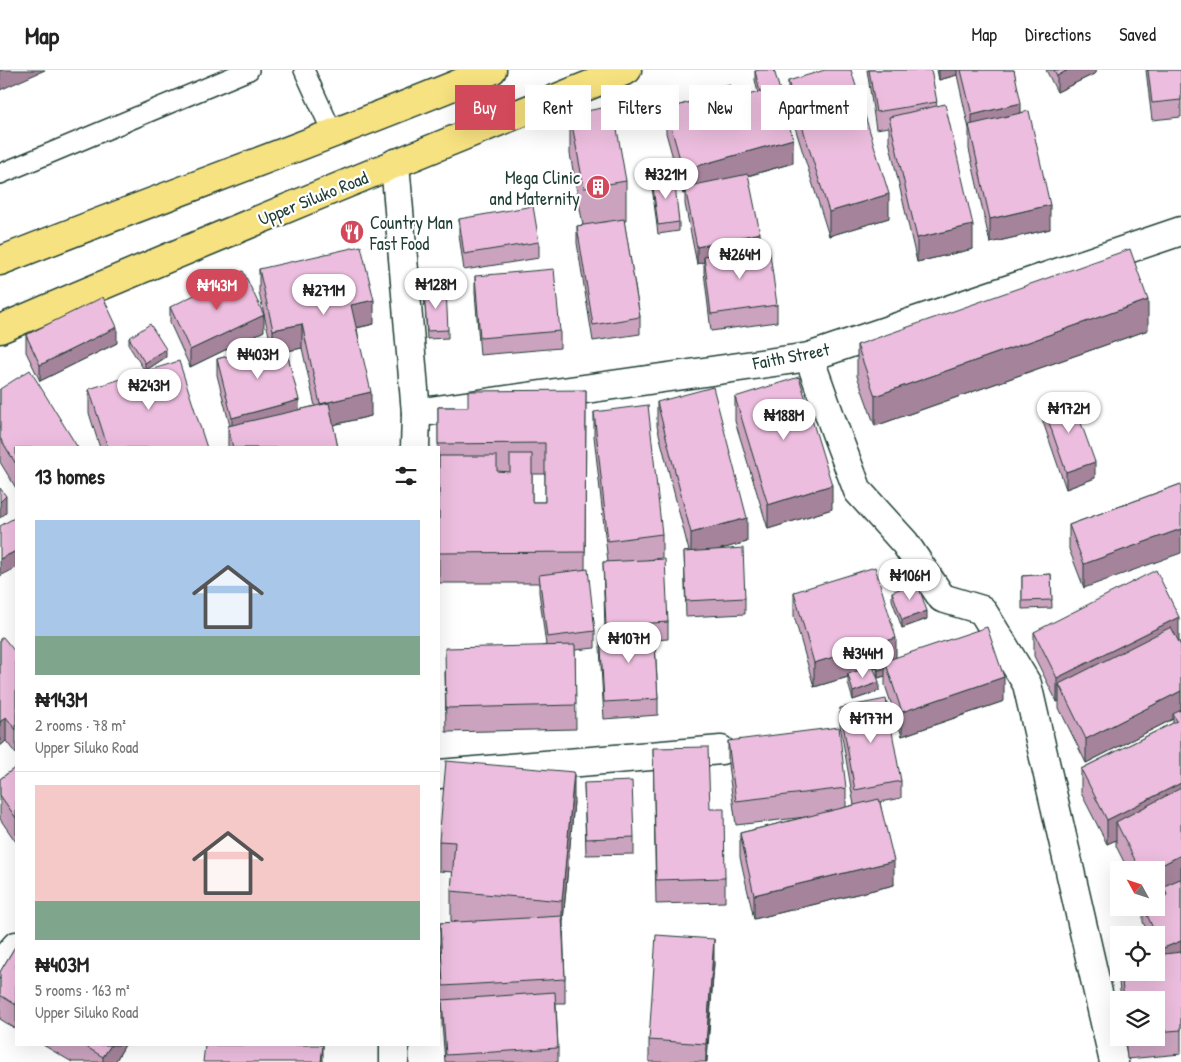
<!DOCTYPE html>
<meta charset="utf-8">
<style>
:root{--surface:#fff;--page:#f6f6f6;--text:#222;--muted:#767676;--line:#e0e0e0;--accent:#d1495b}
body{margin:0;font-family:"Patrick Hand",sans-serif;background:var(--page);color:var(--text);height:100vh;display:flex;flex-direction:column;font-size:19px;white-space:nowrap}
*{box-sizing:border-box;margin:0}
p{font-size:16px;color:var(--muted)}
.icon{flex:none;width:28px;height:28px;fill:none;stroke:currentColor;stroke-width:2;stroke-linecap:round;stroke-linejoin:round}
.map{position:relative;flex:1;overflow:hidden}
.panel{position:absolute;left:15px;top:376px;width:425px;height:600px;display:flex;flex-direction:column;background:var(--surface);border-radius:0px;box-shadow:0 5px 20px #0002}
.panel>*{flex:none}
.top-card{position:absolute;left:455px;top:15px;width:475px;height:45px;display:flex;gap:10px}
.needle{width:32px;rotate:310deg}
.controls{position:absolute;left:1110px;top:791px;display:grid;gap:10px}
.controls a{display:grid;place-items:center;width:55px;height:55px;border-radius:0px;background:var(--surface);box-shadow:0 5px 20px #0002;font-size:25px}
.price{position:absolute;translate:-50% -42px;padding:0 11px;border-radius:18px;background:#fff;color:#222;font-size:16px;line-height:32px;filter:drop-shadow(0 1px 2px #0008)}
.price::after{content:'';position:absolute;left:50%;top:30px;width:15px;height:11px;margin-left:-8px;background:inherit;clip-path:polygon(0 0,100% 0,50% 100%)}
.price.selected{background:var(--accent);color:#fff}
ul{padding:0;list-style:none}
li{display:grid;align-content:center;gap:10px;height:265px;padding:0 20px}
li+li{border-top:1px solid var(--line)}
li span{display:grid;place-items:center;height:155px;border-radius:0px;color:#555}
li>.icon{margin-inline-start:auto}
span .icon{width:90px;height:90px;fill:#fffc;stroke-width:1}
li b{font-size:21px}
h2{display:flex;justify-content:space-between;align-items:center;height:60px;padding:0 20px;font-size:21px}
.chip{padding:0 18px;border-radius:0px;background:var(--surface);box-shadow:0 5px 20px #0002;font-size:18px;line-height:45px}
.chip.selected{background:var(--accent);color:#fff}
header{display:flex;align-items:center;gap:30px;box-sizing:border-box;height:70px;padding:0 25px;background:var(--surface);border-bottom:1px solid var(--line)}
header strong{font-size:24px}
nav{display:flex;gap:28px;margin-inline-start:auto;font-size:18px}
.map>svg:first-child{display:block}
</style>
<header>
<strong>Map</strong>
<nav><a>Map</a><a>Directions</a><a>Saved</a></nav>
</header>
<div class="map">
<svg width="1181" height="992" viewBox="0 0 1181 992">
<rect width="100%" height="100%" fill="#fff"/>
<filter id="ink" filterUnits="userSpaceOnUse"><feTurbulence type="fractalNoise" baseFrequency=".02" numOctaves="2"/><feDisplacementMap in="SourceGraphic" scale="10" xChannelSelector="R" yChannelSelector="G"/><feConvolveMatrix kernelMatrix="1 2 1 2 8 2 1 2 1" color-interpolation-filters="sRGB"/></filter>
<g filter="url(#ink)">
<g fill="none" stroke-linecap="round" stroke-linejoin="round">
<g stroke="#1f3d34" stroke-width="22">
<g id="lane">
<path d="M304,0L333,64"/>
<path d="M0,104L249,0"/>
</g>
</g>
<g stroke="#1f3d34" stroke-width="31">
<g id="street">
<path d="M395,93L416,343L415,378"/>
<path d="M809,287L836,363L858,421L905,473L942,528L982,540L1027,614L1114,992"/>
<path d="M416,343L809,287L1181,161"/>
<path d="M439,704L721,680"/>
<path d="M0,894L16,876"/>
<path d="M394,992V975"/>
</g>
</g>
<g stroke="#1f3d34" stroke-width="31">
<g id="primary">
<path d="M0,191C163,126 329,68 492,0"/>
<path d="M0,259C208,170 417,84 627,0"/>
</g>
</g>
<use href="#lane" stroke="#fff" stroke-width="19"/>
<use href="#street" stroke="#fff" stroke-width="28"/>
<use href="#primary" stroke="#f7e281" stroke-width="28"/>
</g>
<g fill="#cba3bf" stroke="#1f3d34" fill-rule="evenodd">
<path d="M867,0H931L937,36L973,179L917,192L889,71V57L876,59Z"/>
<path d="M937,0H1014L1021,43L1050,159L990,173L969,79V59L957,5L939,10Z"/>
<path d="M1046,0H1096V3L1057,22Z"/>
<path d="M1146,0H1181V47L1152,50Z"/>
<path d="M755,1L793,93L748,106L760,178L777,235V252L711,261L704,202V192L697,194L685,134V123L683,124L666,63V39L704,28V22L734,29L758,23L755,10Z"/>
<path d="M788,11L889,148L829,166L788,35Z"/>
<path d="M570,44L626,111V151H624L640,247V264L593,271L577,173V156L583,155L570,84Z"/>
<path d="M652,109L679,152V161L658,164L652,117Z"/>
<path d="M459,149L539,172V188L464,200L459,165Z"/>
<path d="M259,199L374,254L357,258L371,346L333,355L338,378H228V356H230L217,305V289L271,274L259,223ZM302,278L315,336L299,340L287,281Z"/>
<path d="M475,206L560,261V278L480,285L475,223Z"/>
<path d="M424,221L448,260V268L427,269Z"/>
<path d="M170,237L264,261L190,297L170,253Z"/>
<path d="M1148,260L875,356L857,306V275Z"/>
<path d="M26,265L117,273L40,311L26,282Z"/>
<path d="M129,268L166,287L145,301L129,276Z"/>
<path d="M0,319L16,378V418L0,392Z"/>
<path d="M89,319L207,378H100L89,343Z"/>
<path d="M586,320L585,500L595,561V578L575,580L576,659L446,662L445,602L546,575L539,522V513H439L438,337H468ZM532,404H545V432H532Z"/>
<path d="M735,327L832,439L768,459L735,351Z"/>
<path d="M657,332L747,472L716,480L745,528V544L686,547L684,482L689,481L657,356Z"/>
<path d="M1043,335L1095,408L1066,419L1043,352Z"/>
<path d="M594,342L662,464V488L647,490L668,552V569L655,570L658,629V645L604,649L600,577V560H605L603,492H608L594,366Z"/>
<path d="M1181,414L1084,518L1069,479V455Z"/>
<path d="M1051,504L1052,538L1022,539V506Z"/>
<path d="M794,522L896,588L1004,631L902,666L885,615V606L878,608L877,603V598L874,599L879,621L853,630L848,613V607L814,617L794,546Z"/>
<path d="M892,522L927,549L902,558L892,530Z"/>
<path d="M1034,562L1179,571L1181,576V809L1180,810L1181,811V984L1127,989L1125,968H1156V930H1121L1119,912V902H1156V865H1149L1143,852V838H1156L1164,827V818L1156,822V800H1128L1116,776V770L1107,774L1081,723V699L1173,653V649L1086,693L1059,638V631L1057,632L1034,586Z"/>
<path d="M0,569L16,583V684L6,671L0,676Z"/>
<path d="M840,638L901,711V728L880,732L894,815L754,849L740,787V763L806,747L736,755L728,695V671L846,718V737L854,735L840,655Z"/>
<path d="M653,678L710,739L725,808V832L656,834Z"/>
<path d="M16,697V772L0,749V709Z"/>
<path d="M584,713L634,767V784L586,785Z"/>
<path d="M574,732L563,851L565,909V933H556L558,978V992H445L442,954V930L440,877V853L457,852L451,851V821L453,802L439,801V771Z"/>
<path d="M16,875V959L0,949V902Z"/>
<path d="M714,893L707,992H649V970Z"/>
<path d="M43,975H125L115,992H72Z"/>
</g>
<g fill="#a5849b" stroke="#1f3d34">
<path d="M0,0H45L0,20Z"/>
<path d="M939,0H957V5L939,10Z"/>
<path d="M1068,0H1096V3L1057,22V6Z"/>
<path d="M1021,33V57L972,65V45Z"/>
<path d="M793,69V93L686,123L685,117V123L683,124V100Z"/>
<path d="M889,124V148L829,166V142Z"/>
<path d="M1050,135V159L990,173V149Z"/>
<path d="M973,155V179L917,192V168Z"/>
<path d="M760,163V180L704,186V192L697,194V177Z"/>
<path d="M374,230V254L351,259V235Z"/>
<path d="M1148,230V260L875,356V326Z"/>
<path d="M264,245V261L190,297V280Z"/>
<path d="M302,254V278L273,284V260Z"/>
<path d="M117,257V273L40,311V295Z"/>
<path d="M166,279V287L145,301V293Z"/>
<path d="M371,322V346L320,358V334Z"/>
<path d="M299,330V347L232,365V348Z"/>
<path d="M1095,392V408L1066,419V402Z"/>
<path d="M832,415V439L768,459V435Z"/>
<path d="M6,426V443L0,448V432Z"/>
<path d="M747,448V472L691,487V463Z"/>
<path d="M1181,459V483L1084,518V494Z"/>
<path d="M16,481V498L0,506V489Z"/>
<path d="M927,541V549L902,558V550Z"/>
<path d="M1179,547V571L1065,628L1059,614V631L1057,632V608Z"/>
<path d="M896,568V592L885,591L877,594V598L848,607V604V607L814,617V593Z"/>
<path d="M885,598V606L878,608V600Z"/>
<path d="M1004,607V631L902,666V642Z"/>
<path d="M879,612V621L853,630V622Z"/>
<path d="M1181,621V645L1173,644V649L1086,693V669Z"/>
<path d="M6,647V671L0,676V652Z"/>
<path d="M574,702V732L562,861V831Z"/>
<path d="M1181,713V737L1116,752V770L1107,774V750Z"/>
<path d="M1181,785V809L1164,818V816V818L1156,822V800H1152Z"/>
<path d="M894,791V815L754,849V825Z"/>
<path d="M714,869V893L706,992V974Z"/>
<path d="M1181,871V888L1161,896V879Z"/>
<path d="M111,975H125L115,992H103V987Z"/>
<path d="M323,975V992H321Z"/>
</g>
<g fill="#ecbdde" stroke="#1f3d34">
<path d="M759,0H774L781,24L768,28L766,20L760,22L755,1Z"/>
<path d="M825,0H851L889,124L829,142L788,11Z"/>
<path d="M869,0H931L937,32L876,42Z"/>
<path d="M961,0H1014L1021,33L972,45Z"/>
<path d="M1054,0H1068L1057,6Z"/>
<path d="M1148,0H1181V30L1152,33Z"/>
<path d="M730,15L734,29L766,20L768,28L781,24L793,69L683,100L666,39L705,28L704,22Z"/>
<path d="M945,34L973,155L917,168L889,47Z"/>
<path d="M613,36L626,111L584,118L570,44Z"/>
<path d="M1029,41L1050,135L990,149L969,55Z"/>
<path d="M748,104L760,163L697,177L685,117Z"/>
<path d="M674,106L679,152L658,155L652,109Z"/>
<path d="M533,136L539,172L464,184L459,149Z"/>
<path d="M624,149L640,247L593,255L577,156Z"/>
<path d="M361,176L374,230L351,235L371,322L320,334L302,254L273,260L259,199Z"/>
<path d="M769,176L777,235L711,244L704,186Z"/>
<path d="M1130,179L1148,230L875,326L857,275Z"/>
<path d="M554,199L560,261L480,268L475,206Z"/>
<path d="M243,201L264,245L190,280L170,237Z"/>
<path d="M446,219L448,260L427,261L424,221Z"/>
<path d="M103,227L117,257L40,295L26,265Z"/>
<path d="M150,254L166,279L145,293L129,268Z"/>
<path d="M284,271L299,330L232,348L217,289Z"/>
<path d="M179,291L207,378H108L89,319Z"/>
<path d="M30,300L78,378H16V394L0,368V319Z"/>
<path d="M799,307L832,415L768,435L735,327Z"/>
<path d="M713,317L747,448L691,463L657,332Z"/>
<path d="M586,320L585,482L439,483V386H497V401L510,402V384H532V432H545V373L438,374V337H468V321Z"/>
<path d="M1071,325L1095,392L1066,402L1043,335Z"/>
<path d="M329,333L338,378H233L228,356Z"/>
<path d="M648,335L662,464L608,471L594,342Z"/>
<path d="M1181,414V459L1084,494L1069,455Z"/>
<path d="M0,418L6,426L0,432Z"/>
<path d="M16,447V481L0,489V456Z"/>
<path d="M743,478L745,528L686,531L684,482Z"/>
<path d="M665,489L668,552L606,556L603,492Z"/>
<path d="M875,497L896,568L814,593L794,522Z"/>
<path d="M588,499L595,561L547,567L539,505Z"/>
<path d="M1156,500L1179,547L1057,608L1034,562Z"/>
<path d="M1051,504L1052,530L1022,531V506Z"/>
<path d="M917,512L927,541L902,550L892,522Z"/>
<path d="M654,557L658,629L604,632L600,560Z"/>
<path d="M987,557L1004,607L902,642L885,591Z"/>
<path d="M1171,557L1181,576V621L1086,669L1059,614Z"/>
<path d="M3,567L16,583V660L6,647L0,652V569Z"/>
<path d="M575,575L576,635L446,638L445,578Z"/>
<path d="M885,591V598L878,600L877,594Z"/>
<path d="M873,596L879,612L853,622L848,604Z"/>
<path d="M886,629L901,711L855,720L840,638Z"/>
<path d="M1181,640V713L1107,750L1081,699L1177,651L1173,644Z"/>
<path d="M839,657L846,718L736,731L728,671Z"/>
<path d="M708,677L710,739H724L725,808L656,810L653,678Z"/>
<path d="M446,691L574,702L562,831L451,821L455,772L439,771Z"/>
<path d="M16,697V748L0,725V709Z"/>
<path d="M632,711L634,767L586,769L584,713Z"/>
<path d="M1181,718V785L1152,800H1140L1116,752Z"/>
<path d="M879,729L894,791L754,825L740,763Z"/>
<path d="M1180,809L1181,811V871L1161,879L1156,865L1144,838H1156V830L1167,825L1164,816Z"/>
<path d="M562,846L565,909L443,916L440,853Z"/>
<path d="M656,865L714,869L706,974L649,970Z"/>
<path d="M16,875V935L0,925V902Z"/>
<path d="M1181,882V960L1156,962V930H1124L1121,902H1156V885Z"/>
<path d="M555,922L558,978L446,985L442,930Z"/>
<path d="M83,975H111L103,987Z"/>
<path d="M205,975H323L321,992H203Z"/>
</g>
</g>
<defs>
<g id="building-disc" transform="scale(1.25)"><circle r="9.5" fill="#d1495b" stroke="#fff"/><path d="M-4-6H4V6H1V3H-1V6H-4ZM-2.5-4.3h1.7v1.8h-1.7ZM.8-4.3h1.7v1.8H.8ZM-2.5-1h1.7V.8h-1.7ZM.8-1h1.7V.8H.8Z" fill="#fff"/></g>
<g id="restaurant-disc" transform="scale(1.25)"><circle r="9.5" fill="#d1495b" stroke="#fff"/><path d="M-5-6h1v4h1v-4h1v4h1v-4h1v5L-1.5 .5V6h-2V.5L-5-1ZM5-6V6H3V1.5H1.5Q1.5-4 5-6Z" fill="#fff"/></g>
</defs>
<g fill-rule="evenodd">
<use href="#building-disc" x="598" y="117"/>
<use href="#restaurant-disc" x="352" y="162"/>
</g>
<g text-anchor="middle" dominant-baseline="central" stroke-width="4.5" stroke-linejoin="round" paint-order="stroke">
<g font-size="18" fill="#1f3d34" stroke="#fff" text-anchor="end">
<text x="580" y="107">Mega Clinic<tspan x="580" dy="21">and Maternity</tspan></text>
<text x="370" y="152" text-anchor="start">Country Man<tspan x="370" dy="21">Fast Food</tspan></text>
</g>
<g font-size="18" fill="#1f3d34" stroke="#fff">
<text transform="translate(313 128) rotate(-22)">Upper Siluko Road</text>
<text transform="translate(791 286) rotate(-11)">Faith Street</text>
</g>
</g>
</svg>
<div class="controls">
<a><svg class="needle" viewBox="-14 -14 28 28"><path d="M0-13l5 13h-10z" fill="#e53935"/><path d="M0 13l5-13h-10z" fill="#767676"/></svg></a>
<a><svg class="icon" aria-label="locate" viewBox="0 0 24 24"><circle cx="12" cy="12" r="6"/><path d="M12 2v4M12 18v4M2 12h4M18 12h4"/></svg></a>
<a><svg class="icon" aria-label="layers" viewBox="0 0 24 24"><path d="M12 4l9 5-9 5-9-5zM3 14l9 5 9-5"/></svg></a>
</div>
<b class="price" style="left:666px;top:130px">₦321M</b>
<b class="price" style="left:740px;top:210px">₦264M</b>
<b class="price" style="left:436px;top:240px">₦128M</b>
<b class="price selected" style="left:217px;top:241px">₦143M</b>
<b class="price" style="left:324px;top:246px">₦271M</b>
<b class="price" style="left:258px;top:310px">₦403M</b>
<b class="price" style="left:149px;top:341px">₦243M</b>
<b class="price" style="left:1069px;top:364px">₦172M</b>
<b class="price" style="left:784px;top:371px">₦188M</b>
<b class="price" style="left:910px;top:531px">₦106M</b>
<b class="price" style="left:629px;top:594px">₦107M</b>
<b class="price" style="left:863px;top:609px">₦344M</b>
<b class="price" style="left:871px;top:674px">₦177M</b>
<div class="top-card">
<a class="chip selected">Buy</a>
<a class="chip">Rent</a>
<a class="chip">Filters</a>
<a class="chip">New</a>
<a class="chip">Apartment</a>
</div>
<section class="panel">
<h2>13 homes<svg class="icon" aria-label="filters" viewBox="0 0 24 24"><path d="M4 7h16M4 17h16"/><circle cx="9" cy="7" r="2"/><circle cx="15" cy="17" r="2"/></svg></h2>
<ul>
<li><span style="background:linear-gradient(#a9c7e8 75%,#7fa58c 0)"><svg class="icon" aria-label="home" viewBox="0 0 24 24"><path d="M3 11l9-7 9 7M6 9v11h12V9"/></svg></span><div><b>₦143M</b><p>2 rooms · 78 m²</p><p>Upper Siluko Road</p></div></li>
<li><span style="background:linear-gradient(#f6c9c9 75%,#7fa58c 0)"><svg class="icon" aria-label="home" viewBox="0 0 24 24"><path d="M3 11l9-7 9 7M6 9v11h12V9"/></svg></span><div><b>₦403M</b><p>5 rooms · 163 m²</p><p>Upper Siluko Road</p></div></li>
</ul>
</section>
</div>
